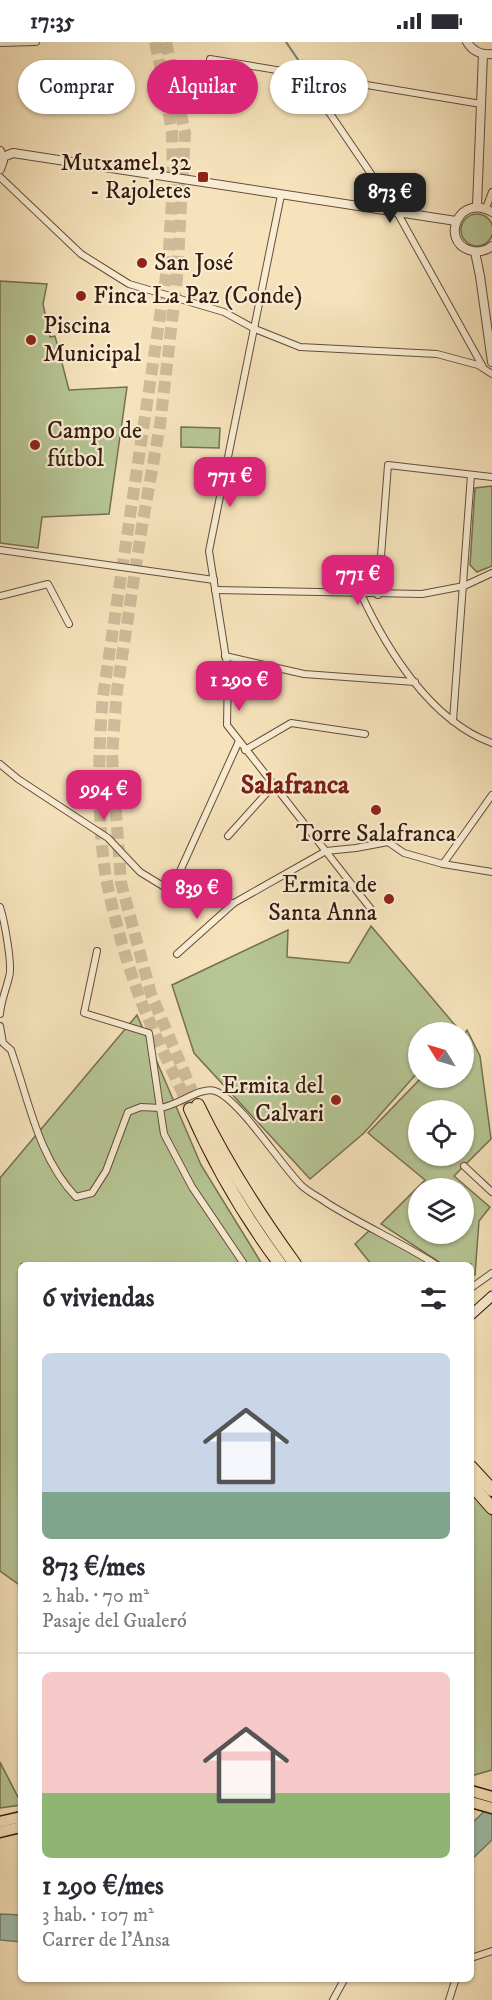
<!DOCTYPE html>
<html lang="es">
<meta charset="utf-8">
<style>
:root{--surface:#fff;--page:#f2f2f3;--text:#2b2b33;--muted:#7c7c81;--line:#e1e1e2;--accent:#db2777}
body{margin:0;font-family:"IM FELL DW Pica",serif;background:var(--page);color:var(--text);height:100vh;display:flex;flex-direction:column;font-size:22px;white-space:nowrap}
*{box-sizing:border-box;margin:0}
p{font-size:20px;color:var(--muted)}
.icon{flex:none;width:33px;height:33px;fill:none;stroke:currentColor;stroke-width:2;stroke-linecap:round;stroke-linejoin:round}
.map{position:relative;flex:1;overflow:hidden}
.sheet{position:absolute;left:18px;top:1220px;width:456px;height:720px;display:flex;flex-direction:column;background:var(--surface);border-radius:9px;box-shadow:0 2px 4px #0004}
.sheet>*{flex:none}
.hud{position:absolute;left:18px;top:18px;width:456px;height:54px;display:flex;gap:12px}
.needle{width:39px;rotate:307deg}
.fabs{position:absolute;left:408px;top:980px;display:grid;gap:12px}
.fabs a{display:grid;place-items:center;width:66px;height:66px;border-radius:50%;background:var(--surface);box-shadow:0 2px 4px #0004;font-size:30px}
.price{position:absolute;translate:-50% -51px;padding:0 14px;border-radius:12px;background:var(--accent);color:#fff;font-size:20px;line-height:39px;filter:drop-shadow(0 2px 3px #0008)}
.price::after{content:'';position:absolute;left:50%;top:36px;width:18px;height:14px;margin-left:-9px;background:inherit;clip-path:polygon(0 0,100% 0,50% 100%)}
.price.on{background:#222;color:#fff}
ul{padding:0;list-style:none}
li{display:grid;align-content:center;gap:12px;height:318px;padding:0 24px}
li+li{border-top:2px solid var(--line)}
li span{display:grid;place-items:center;height:186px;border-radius:9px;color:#555}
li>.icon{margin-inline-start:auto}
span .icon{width:108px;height:108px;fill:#fffc;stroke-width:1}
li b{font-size:26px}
h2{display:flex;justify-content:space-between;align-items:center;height:72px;padding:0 24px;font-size:26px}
.pill{padding:0 21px;border-radius:27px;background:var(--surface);box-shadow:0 2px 4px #0004;font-size:21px;line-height:54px}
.pill.on{background:var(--accent);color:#fff}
.status{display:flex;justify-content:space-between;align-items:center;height:42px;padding:0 30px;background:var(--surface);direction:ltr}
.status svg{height:16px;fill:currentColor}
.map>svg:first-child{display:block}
</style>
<div class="status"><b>17:35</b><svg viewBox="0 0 49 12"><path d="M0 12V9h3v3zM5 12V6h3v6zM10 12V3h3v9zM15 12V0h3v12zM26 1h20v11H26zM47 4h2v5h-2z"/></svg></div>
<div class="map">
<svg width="492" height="1958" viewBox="0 0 492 1958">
<rect width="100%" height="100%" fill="#f6e3bb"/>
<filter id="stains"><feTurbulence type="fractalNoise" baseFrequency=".00333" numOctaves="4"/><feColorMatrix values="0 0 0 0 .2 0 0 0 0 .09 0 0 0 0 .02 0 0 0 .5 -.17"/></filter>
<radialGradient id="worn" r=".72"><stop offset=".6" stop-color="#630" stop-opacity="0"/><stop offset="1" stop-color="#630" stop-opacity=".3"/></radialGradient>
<g fill="#b6c594" stroke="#767052" stroke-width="1.5" fill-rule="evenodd">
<circle cx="477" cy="188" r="16"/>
<path d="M0,239L47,242L43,262L50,295L55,294L69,348L127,345L109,472L42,475L38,506L0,501Z"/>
<path d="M181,385L220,386L219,406L181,405Z"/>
<path d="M492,444V524L477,530L470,523L475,446Z"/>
<path d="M371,884L460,989L418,990V1030L364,1091L310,1137L194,1011L172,943L288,888L287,915L349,921Z"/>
<path d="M137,973L201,1123L262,1222H21V1544L0,1529V1136Z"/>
<path d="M467,988L480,1014L491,1097L454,1134L490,1165L479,1179L475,1233H471V1222H442L381,1182L425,1138L368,1091L422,1035H464V993ZM418,1068H464V1113H418ZM418,1146H464V1191H418Z"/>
<path d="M371,1187L435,1222H371L355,1202Z"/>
<path d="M471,1450L492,1474V1728L471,1734Z"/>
<path d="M0,1720L21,1761V1763L0,1766Z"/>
</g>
<g fill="#9ebfab" stroke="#747d6d" stroke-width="1.5">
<path d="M492,1762V1798L471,1818V1782Z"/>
<path d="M0,1872L21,1873V1900L0,1898Z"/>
</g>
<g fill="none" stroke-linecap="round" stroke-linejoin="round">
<path stroke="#747d6d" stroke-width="2" d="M286,0L301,22"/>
<g stroke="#cfbb99" stroke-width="12" stroke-dasharray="12 6" stroke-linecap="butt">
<path d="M155,0L163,38L172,90L173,143L168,221L103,654C98,708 97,781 106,836C114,877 126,919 141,959C155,995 174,1031 190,1067"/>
<path d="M166,0L185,91L177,236L160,383L142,484L117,648L112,713L121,841L151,952L198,1063"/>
</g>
<g stroke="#654c3b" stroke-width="8">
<g id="minor">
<path d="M0,1L36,0"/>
<path d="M210,17L481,62"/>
<path d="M303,32L397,170L483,325"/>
<path d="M0,135L81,212L129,242L224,270L255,287L300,305L437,312L478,323L492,332"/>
<path d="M281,153L209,509L228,629L227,683L371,867"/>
<path d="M486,166L492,150"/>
<path d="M0,508L214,538"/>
<path d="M215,548L422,552L464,544L492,531"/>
<path d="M361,552C387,608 431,679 492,701"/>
<path d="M378,553L388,423L492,435"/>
<path d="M0,554L48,542L69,582"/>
<path d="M225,614L304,632L415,640"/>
<path d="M453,679L471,433"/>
<path d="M245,708L291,681L365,692"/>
<path d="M0,722L18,737L108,796L140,830L171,849L189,857L234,861"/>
<path d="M228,794L273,744"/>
<path d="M443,822L492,753"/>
<path d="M171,849L239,699"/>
<path d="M0,865C4,877 13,924 9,935C6,948 1,959 0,972"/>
<path d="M97,909L84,971L149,991L160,1066C177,1064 201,1044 215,1049C239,1057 280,1122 301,1143C308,1150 319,1155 327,1161C362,1183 400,1200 435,1222"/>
<path d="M177,912L234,861L326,809L356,806L388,800L404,811L443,822L492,830"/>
<path d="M0,984L3,1001L11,1008L13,1014C30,1063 39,1116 76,1155L92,1151L106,1129L128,1070L141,1065L160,1066L164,1092L192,1145L244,1222"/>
<path d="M464,1124L492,1150"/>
<path d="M471,1246L492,1231"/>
<path d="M471,1916L492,1909"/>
<path d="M333,1958L345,1936"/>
<path d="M449,1958L456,1936"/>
</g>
</g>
<g stroke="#654c3b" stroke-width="10">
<g id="tertiary">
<path d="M467,0C473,10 481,13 492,12"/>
<path d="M0,109L3,119L0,127"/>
<path d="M3,115L13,111L456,179"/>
<path d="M477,164L483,12"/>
<path d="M492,170C459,151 440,198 469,208C477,211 486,209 492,204"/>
<path d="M475,210L480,234L492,320"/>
</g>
</g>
<g stroke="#351a10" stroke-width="11">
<path id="secondary" d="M471,1273L492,1254"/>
</g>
<g stroke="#351a10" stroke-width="13">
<g id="primary">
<path d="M471,1749L492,1755"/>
<path d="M471,1760L492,1766"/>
<path d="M0,1780L21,1775"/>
<path d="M0,1790L21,1785"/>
</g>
</g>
<g stroke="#351a10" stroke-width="14">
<g id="motorway">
<path d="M198,1063C225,1119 258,1171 295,1222"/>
<path d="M190,1067C214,1122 244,1174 280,1222"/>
<path d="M471,1425L492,1448"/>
<path d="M471,1442L492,1466"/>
</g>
</g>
<use href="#minor" stroke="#f9edd3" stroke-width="6"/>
<use href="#tertiary" stroke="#f9edd3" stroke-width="8"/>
<use href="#secondary" stroke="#f9edd3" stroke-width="9"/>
<use href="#primary" stroke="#f6e3bb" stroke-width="10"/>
<use href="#motorway" stroke="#f6e3bb" stroke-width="12"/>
</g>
<g fill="#8f2418" stroke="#f9edd3" stroke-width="2">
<rect x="197" y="129" width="12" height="12" rx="3"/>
<circle cx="142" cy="221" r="6"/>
<circle cx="81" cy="254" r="6"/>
<circle cx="31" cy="298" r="6"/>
<circle cx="35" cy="403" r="6"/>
<circle cx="376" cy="768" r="6"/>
<circle cx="389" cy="857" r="6"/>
<circle cx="336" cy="1058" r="6"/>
</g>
<g text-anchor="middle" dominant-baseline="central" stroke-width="4.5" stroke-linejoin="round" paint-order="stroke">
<g font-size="24" fill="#351a10" stroke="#f9edd3" text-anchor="start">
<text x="191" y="121" text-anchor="end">Mutxamel, 32<tspan x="191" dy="28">- Rajoletes</tspan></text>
<text x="154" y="221">San José</text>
<text x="93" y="254">Finca La Paz (Conde)</text>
<text x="43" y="284">Piscina<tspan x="43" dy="28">Municipal</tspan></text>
<text x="47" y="389">Campo de<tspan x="47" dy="28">fútbol</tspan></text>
<text x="376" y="792" text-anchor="middle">Torre Salafranca</text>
<text x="377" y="843" text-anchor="end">Ermita de<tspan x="377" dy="28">Santa Anna</tspan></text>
<text x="324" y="1044" text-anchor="end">Ermita del<tspan x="324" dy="28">Calvari</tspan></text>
</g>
<g font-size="26" font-weight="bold" fill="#7a1f14" stroke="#f9edd3">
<text x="295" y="743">Salafranca</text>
</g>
</g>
<rect width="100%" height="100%" filter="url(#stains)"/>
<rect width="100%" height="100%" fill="url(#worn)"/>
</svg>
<div class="fabs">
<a><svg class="needle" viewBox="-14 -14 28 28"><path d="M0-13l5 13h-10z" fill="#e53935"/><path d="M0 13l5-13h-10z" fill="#7c7c81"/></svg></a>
<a><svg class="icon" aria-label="locate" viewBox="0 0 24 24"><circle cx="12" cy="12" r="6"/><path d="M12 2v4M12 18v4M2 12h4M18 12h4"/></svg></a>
<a><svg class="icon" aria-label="layers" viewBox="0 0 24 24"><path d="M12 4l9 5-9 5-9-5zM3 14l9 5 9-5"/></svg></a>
</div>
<b class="price on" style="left:390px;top:182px">873 €</b>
<b class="price" style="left:230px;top:466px">771 €</b>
<b class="price" style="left:358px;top:564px">771 €</b>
<b class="price" style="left:239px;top:670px">1 290 €</b>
<b class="price" style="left:104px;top:779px">994 €</b>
<b class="price" style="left:197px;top:878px">839 €</b>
<div class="hud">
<a class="pill">Comprar</a>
<a class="pill on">Alquilar</a>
<a class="pill">Filtros</a>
</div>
<section class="sheet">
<h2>6 viviendas<svg class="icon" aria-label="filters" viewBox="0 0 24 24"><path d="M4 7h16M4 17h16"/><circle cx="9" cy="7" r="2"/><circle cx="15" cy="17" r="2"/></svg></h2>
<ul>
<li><span style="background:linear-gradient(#c9d6e8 75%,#7fa58c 0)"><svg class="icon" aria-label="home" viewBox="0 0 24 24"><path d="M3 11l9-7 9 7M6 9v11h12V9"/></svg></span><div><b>873 €/mes</b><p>2 hab. · 70 m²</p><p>Pasaje del Gualeró</p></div></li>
<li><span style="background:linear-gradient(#f6c9c9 65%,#8fb573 0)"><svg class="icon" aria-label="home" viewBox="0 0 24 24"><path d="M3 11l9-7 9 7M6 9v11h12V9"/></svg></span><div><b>1 290 €/mes</b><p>3 hab. · 107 m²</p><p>Carrer de l'Ansa</p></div></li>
</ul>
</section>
</div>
